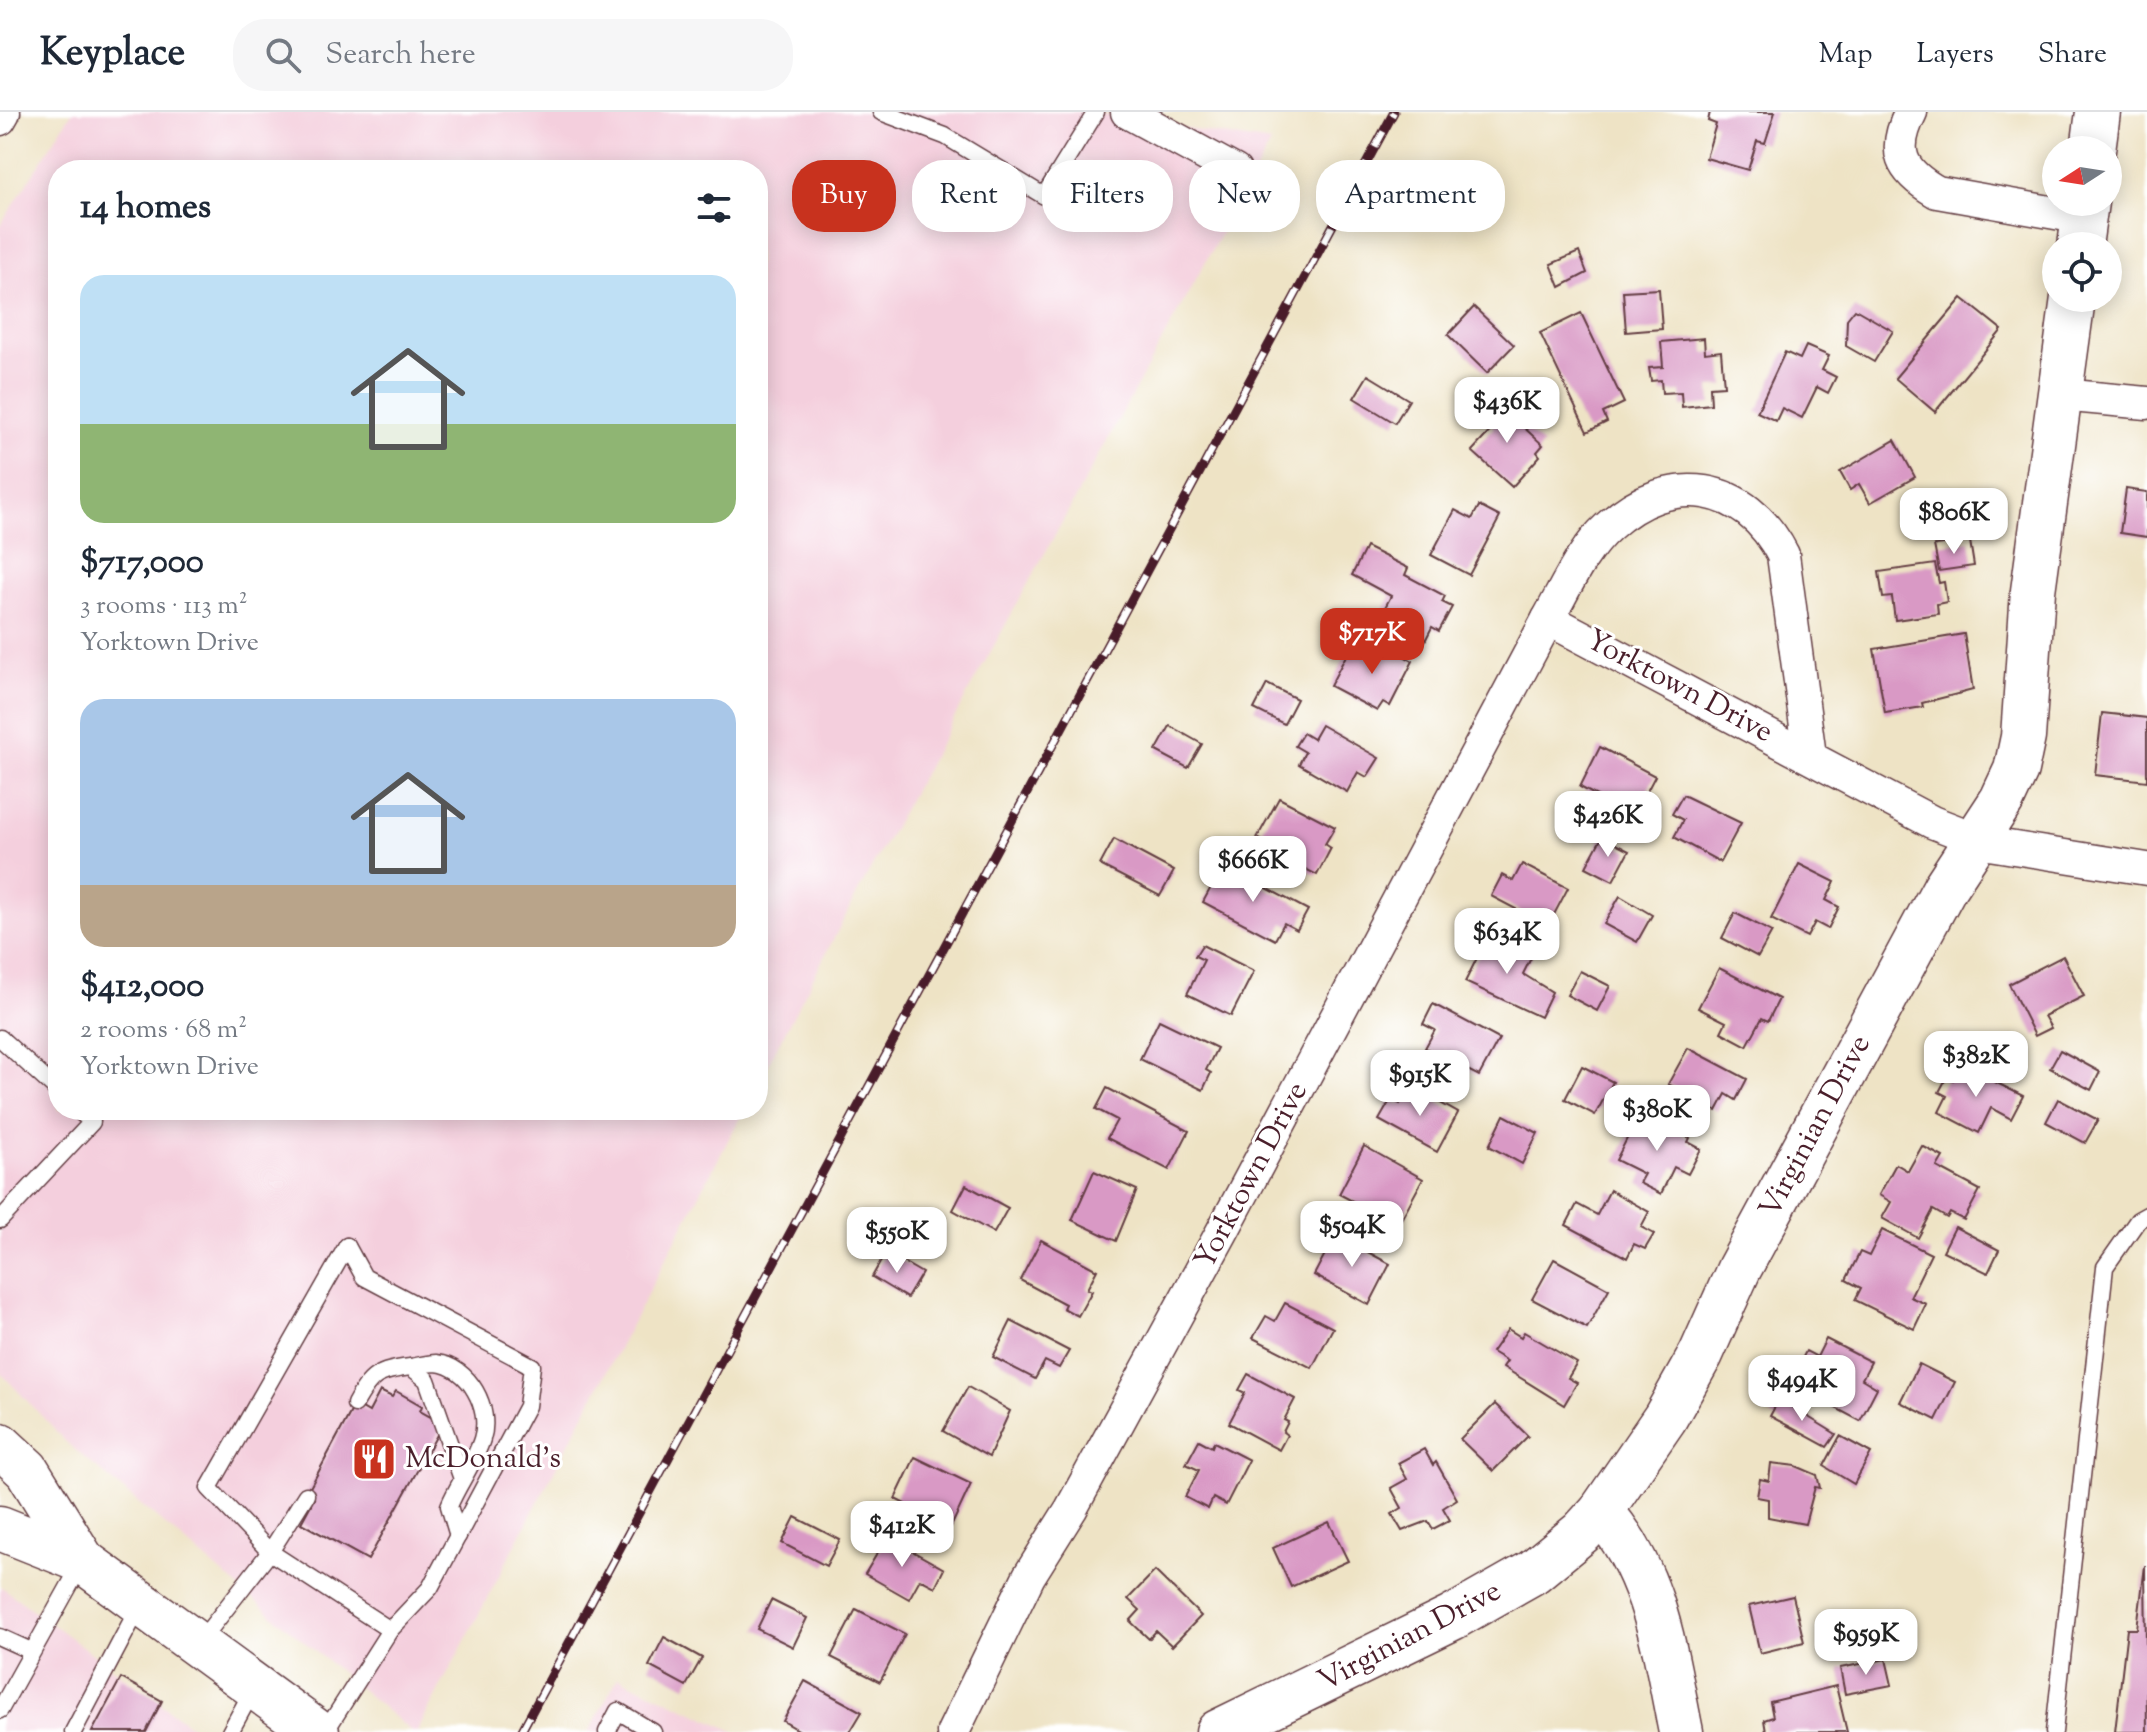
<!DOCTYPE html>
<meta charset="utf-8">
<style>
:root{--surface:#fff;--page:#f6f6f7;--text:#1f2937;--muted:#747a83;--line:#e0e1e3;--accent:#c8321e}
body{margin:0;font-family:"Sorts Mill Goudy",serif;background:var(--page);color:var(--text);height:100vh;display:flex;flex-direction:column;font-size:30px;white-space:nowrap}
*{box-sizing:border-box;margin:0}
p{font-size:26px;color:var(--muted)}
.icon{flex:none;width:44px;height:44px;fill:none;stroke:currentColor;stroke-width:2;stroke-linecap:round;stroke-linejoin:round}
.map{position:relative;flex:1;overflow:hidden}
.panel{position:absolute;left:48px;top:48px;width:720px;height:960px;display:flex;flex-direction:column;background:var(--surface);border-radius:32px;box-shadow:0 4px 20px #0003}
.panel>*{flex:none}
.banner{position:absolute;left:792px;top:48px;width:760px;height:72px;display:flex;gap:16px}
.needle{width:52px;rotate:258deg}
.controls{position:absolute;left:2042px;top:24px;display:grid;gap:16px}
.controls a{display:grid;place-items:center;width:80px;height:80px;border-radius:50%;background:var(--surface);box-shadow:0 4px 20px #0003;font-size:40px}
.price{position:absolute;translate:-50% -68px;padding:0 18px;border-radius:16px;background:#fff;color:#222;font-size:26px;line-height:52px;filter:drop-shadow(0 2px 4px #0008)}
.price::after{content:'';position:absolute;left:50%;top:48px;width:24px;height:18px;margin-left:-12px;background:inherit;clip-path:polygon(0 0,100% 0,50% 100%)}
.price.active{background:var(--accent);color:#fff}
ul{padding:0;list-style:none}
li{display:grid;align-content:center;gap:16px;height:424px;padding:0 32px}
li span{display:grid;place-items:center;height:248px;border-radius:24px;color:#555}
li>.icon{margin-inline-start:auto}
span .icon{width:144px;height:144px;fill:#fffc;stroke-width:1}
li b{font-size:34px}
h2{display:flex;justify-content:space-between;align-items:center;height:96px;padding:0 32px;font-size:34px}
.chip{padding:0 28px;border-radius:32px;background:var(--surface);box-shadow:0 4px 20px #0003;font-size:28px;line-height:72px}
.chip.active{background:var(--accent);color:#fff}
header{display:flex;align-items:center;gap:48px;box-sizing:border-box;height:112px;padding:0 40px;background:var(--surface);border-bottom:2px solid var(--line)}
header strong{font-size:38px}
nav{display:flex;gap:44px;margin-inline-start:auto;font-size:28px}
.search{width:560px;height:72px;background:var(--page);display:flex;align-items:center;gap:20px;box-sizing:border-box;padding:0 28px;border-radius:32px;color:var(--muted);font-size:30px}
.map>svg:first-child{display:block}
</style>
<header>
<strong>Keyplace</strong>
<div class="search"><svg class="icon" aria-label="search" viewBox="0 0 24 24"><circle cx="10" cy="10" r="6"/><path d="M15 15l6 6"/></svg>Search here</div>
<nav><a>Map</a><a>Layers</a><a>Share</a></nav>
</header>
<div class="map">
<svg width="2147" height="1620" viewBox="0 0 2147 1620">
<rect width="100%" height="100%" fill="#fff"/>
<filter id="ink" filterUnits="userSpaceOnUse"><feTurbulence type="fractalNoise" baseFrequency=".0125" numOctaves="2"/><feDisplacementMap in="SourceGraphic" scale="16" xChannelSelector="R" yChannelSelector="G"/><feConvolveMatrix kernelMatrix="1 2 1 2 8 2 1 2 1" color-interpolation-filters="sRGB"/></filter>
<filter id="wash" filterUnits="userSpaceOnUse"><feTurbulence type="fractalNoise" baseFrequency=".006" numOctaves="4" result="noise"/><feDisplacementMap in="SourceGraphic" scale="32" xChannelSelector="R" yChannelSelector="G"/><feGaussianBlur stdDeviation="1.8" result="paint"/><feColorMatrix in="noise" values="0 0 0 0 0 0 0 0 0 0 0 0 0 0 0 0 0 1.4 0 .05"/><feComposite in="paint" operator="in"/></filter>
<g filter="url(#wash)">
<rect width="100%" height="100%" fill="#eee3c5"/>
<g fill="#f4cfdd">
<path d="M72,0H1090L1271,31L857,782L758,971V58H58V998H744L417,1620H412L67,1331L0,1260V114Z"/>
<path d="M0,1474L199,1620H0Z"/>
<path d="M618,1565L736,1620H589Z"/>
</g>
<g id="blocks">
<g fill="#d999c5">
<path d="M1710,0H1775L1765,31L1757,29L1748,58L1706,46L1716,12L1708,9Z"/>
<path d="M1579,140L1587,161L1560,175L1551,152Z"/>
<path d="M1659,177L1662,217L1626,220L1623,179Z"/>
<path d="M1962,186L2002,218L1935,300L1895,266Z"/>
<path d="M1474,195L1514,233L1487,261L1448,223Z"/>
<path d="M1855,197L1893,219L1874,250L1846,234L1847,207Z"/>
<path d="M1581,201L1624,291L1603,301L1607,310L1587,320L1540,221Z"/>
<path d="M1704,226L1705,241L1721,239L1724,274L1710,275L1711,292L1682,295L1681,280L1662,281L1661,268L1651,269L1649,256L1663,255L1661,230Z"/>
<path d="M1806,234L1829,244L1822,258L1836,265L1828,281L1817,275L1802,306L1782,296L1776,309L1757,300L1785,240L1800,247Z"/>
<path d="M1368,263L1409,288L1395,311L1354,286Z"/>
<path d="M1494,288L1543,333L1537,340L1540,344L1512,375L1472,339L1494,315L1480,302Z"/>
<path d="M1895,328L1915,365L1870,391L1859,372L1850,378L1840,360Z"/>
<path d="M2126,377L2147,380V425L2120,421Z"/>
<path d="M1479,394L1500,405L1469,463L1431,443L1455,398L1472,407Z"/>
<path d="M1970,429L1974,454L1939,459L1934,433Z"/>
<path d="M1366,435L1408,456L1405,463L1445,484L1442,490L1452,495L1439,519L1432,515L1423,533L1378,509L1391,484L1352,463Z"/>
<path d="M1935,452L1939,471L1944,470L1947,490L1937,492L1938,502L1895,508L1892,485L1883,486L1879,460Z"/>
<path d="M1964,522L1973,578L1922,591L1923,595L1885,601L1874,537Z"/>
<path d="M1378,530L1413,549L1390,594L1383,590L1377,599L1330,574L1351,534L1371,544Z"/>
<path d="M1267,572L1297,587L1284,612L1254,597Z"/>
<path d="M2102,601L2147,606V669L2095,663Z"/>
<path d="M1321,613L1379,646L1367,665L1358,660L1347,680L1299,652L1305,640L1295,634L1303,621L1313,627Z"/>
<path d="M1170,614L1202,632L1188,656L1156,639Z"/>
<path d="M1600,635L1655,664L1634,704L1580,675Z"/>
<path d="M1683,683L1741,711L1720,750L1674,725L1683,708L1672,702Z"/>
<path d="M1279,686L1335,715L1325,732L1331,736L1317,763L1274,741L1276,736L1257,726Z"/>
<path d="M1602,725L1629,739L1613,769L1586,755Z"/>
<path d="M1114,727L1174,759L1160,784L1100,753Z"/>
<path d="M1522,752L1568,776L1548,814L1491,784L1502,763L1513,769Z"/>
<path d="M1799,752L1835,770L1826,788L1839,795L1828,817L1815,810L1807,825L1771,807Z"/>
<path d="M1223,753L1308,798L1297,818L1284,811L1275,828L1203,790Z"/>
<path d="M1620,784L1652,803L1637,830L1604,812Z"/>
<path d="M1735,801L1772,820L1758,845L1722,826Z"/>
<path d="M1483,820L1532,844L1523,862L1552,880L1540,905L1465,870L1480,840L1475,837Z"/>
<path d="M1202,833L1254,859L1231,904L1187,882L1204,848L1195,844Z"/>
<path d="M2063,844L2084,884L2044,904L2051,916L2035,924L2009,872Z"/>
<path d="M1719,856L1779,887L1768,909L1762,906L1747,934L1721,920L1726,910L1698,896Z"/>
<path d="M1580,859L1610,874L1597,899L1567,883Z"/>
<path d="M1433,892L1499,927L1479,964L1425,936L1435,918L1423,912Z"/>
<path d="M1159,908L1217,936L1206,958L1211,961L1203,978L1140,947Z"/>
<path d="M1688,936L1747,967L1736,988L1726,982L1717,999L1668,972Z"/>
<path d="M2060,938L2100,960L2091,978L2050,956Z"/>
<path d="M1961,953L2023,984L2011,1007L1991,996L1979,1021L1939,1000L1947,984L1939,980L1947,965L1953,968Z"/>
<path d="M1582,954L1613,970L1595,1003L1565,987Z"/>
<path d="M1410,974L1458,1001L1437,1040L1379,1008L1391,987L1400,992Z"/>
<path d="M1107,976L1189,1019L1169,1058L1107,1026L1117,1008L1096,997Z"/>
<path d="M2058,987L2098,1008L2085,1031L2046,1010Z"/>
<path d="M1504,1003L1538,1021L1522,1052L1489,1034Z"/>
<path d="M1637,1007L1650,1013L1653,1007L1690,1026L1688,1030L1701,1037L1688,1062L1674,1055L1661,1082L1639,1071L1644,1062L1616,1048Z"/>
<path d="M1364,1034L1423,1067L1398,1113L1339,1082Z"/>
<path d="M1922,1034L1943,1045L1937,1055L1980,1078L1964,1108L1950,1101L1947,1106L1933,1098L1918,1126L1882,1106L1891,1090L1879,1083L1896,1052L1908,1059Z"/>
<path d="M1094,1059L1137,1078L1116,1129L1072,1108Z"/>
<path d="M966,1073L1008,1096L994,1121L953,1098Z"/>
<path d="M1610,1078L1649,1100L1641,1115L1654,1122L1645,1137L1634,1132L1627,1146L1566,1113L1577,1092L1597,1103Z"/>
<path d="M1955,1115L1999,1138L1988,1161L1943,1139Z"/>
<path d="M1882,1118L1931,1142L1910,1185L1926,1192L1914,1217L1855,1188L1861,1176L1846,1168L1860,1140L1869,1144Z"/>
<path d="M1337,1119L1351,1126L1349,1130L1390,1152L1369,1193L1314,1163Z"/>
<path d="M1041,1128L1097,1158L1087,1177L1092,1179L1078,1204L1063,1196L1065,1192L1020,1168Z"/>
<path d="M886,1140L922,1161L907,1186L872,1165Z"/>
<path d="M1554,1147L1609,1177L1587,1216L1532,1187Z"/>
<path d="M1285,1191L1333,1216L1312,1256L1253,1226L1266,1204L1275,1209Z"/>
<path d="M1011,1209L1069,1239L1059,1256L1045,1249L1035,1267L993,1245Z"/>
<path d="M1508,1217L1521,1225L1524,1220L1577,1251L1568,1266L1577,1271L1564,1293L1503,1255L1507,1249L1492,1240Z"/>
<path d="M1826,1227L1871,1250L1862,1267L1877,1276L1860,1309L1800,1277L1806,1266L1795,1261L1806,1239L1817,1245Z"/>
<path d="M1919,1252L1955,1270L1936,1308L1900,1290Z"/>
<path d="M1248,1262L1295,1287L1284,1308L1288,1310L1283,1320L1287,1323L1279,1338L1229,1311L1245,1281L1239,1278Z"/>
<path d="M968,1275L1010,1299L989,1345L943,1319Z"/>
<path d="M380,1279L392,1285L396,1279L422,1294L420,1299L443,1312L368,1448L301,1411L314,1387L306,1383L355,1292L369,1300Z"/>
<path d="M1779,1287L1836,1322L1827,1335L1770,1304Z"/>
<path d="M1495,1292L1528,1324L1493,1359L1460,1327Z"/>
<path d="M1840,1324L1871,1341L1854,1372L1824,1354Z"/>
<path d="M1199,1328L1212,1335L1214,1330L1249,1348L1226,1393L1213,1386L1208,1397L1185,1385L1199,1358L1186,1352Z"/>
<path d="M1424,1337L1433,1353L1436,1350L1457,1387L1443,1396L1450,1408L1433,1417L1428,1409L1402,1419L1392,1402L1402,1396L1391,1376L1407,1367L1398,1351Z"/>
<path d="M915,1345L971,1372L951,1415L895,1387Z"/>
<path d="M1771,1351L1796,1354L1817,1363L1820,1376L1815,1375L1805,1412L1768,1405V1387L1757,1385L1760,1367L1769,1369Z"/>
<path d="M795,1405L840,1428L826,1454L782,1431Z"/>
<path d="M1329,1410L1348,1449L1291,1475L1273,1436Z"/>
<path d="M887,1425L944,1457L935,1475L920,1467L909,1487L865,1462Z"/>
<path d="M2145,1453L2147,1620H2115L2127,1517H2137Z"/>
<path d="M1155,1459L1201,1504L1172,1534L1156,1519L1149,1527L1130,1509L1140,1498L1128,1487Z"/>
<path d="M1793,1484L1804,1530L1760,1541L1749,1494Z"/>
<path d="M771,1488L807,1506L793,1535L757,1517Z"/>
<path d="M856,1497L905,1522L880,1570L831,1545Z"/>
<path d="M664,1525L702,1546L686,1574L649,1554Z"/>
<path d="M1886,1547L1892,1573L1845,1582L1840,1556Z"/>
<path d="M121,1566L162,1589L146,1620H92Z"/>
<path d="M805,1569L862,1600L850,1620H802L783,1609Z"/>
<path d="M1836,1574L1847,1620H1766L1764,1608L1773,1605L1770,1590Z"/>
</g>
</g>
</g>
<g filter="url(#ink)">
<use href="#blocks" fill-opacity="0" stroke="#633c42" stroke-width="2"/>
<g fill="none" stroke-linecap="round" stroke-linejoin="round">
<g stroke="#633c42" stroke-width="19">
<g id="lane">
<path d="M881,0L945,24L1044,84L1096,0"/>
<path d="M0,926L58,979"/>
<path d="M0,1108L92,1010L78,998"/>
<path d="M347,1134L209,1376L270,1440L390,1518"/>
<path d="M411,1255C418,1254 428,1251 436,1251C469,1254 492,1297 482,1327C475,1350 458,1372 449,1394L458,1424"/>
<path d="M355,1292C371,1263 377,1259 411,1255L427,1268L461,1364"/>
<path d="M0,1525L31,1539"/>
<path d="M199,1531L270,1440L306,1383"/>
<path d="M0,1598L83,1449"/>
<path d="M73,1620L140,1493"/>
<path d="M230,1620L254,1576"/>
<path d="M325,1620L390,1518L430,1476L527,1294L532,1254L364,1165L347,1134"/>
<path d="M607,1620L618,1599L653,1620"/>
<path d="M2054,1620L2105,1155L2138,1108L2147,1103"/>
</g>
</g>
<g stroke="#633c42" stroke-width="35">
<g id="street">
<path d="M1127,0L1235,59"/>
<path d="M1911,0C1891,39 1900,59 1937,80L2084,106"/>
<path d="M0,7L4,0"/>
<path d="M2061,283L2147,291"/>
<path d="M1548,507L1932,710L1989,732L2147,757"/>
<path d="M953,1620L1029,1464L1071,1397L1222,1120L1548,507C1566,475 1581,439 1609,414C1670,358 1746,370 1783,443L1810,644"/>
</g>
</g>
<g stroke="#633c42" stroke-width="47">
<g id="secondary">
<path d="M2093,38L2098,0"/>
<path d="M2080,134L2086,90"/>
<path d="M1601,1399C1656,1461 1665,1542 1681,1620"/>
<path d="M1218,1620L1452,1506L1533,1460L1582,1420L1601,1399L1665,1306L1701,1242L1739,1157L1945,775L2002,688L2016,658L2023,625L2033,479L2073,186"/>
</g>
</g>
<g stroke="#633c42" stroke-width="47">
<g id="primary">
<path d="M0,1333L27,1358L83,1449"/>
<path d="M0,1416L83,1449L317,1620"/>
</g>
</g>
<use href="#lane" stroke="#fff" stroke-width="16"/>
<use href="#street" stroke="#fff" stroke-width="32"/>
<use href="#secondary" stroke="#fff" stroke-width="44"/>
<use href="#primary" stroke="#fff" stroke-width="44"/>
<g stroke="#4a1f2b" stroke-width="9">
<path id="rail" d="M521,1620L1394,0"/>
</g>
<use href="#rail" stroke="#fff" stroke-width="6" stroke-dasharray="18" stroke-linecap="butt"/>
</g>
</g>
<defs>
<g id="restaurant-square" transform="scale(2.3)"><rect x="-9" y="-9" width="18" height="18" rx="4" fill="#c8321e" stroke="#fff"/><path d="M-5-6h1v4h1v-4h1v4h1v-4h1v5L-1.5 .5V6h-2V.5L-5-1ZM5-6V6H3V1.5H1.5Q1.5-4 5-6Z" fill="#fff"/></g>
</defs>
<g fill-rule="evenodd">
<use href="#restaurant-square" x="374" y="1347"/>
</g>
<g text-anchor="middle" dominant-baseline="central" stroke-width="6" stroke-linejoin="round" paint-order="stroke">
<g font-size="30" fill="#4a1f2b" stroke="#fff">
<text transform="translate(1679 575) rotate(28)">Yorktown Drive</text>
<text transform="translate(1816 1015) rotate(-62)">Virginian Drive</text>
<text transform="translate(1252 1064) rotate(-62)">Yorktown Drive</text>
<text transform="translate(1410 1525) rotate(-28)">Virginian Drive</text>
</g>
<g font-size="30" fill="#4a1f2b" stroke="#fff" text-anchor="start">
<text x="405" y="1347">McDonald's</text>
</g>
</g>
</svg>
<div class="controls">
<a><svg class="needle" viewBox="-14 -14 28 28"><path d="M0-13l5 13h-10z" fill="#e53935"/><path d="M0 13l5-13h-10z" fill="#747a83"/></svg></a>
<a><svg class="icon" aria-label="locate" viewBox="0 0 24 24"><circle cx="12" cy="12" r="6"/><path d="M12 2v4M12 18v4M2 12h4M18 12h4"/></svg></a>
</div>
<b class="price" style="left:1507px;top:333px">$436K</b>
<b class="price" style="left:1954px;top:444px">$806K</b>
<b class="price active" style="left:1372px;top:564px">$717K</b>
<b class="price" style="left:1608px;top:747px">$426K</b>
<b class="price" style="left:1253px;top:792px">$666K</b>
<b class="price" style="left:1507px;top:864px">$634K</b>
<b class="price" style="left:1976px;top:987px">$382K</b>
<b class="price" style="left:1420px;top:1006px">$915K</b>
<b class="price" style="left:1657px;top:1041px">$380K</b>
<b class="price" style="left:1352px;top:1157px">$504K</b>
<b class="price" style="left:897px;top:1163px">$550K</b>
<b class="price" style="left:1802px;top:1311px">$494K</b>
<b class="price" style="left:902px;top:1457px">$412K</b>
<b class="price" style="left:1866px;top:1565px">$959K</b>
<div class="banner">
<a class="chip active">Buy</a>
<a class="chip">Rent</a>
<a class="chip">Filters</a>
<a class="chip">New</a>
<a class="chip">Apartment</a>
</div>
<section class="panel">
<h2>14 homes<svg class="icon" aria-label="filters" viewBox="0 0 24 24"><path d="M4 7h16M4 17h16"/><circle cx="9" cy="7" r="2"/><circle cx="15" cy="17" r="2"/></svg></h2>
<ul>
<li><span style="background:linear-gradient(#bfe0f5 60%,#8fb573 0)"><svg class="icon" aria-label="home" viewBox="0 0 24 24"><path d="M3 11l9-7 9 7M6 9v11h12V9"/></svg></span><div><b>$717,000</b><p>3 rooms · 113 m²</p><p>Yorktown Drive</p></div></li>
<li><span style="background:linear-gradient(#a9c7e8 75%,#b9a48a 0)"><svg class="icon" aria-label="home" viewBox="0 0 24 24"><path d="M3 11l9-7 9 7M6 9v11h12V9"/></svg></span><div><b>$412,000</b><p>2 rooms · 68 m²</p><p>Yorktown Drive</p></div></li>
</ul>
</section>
</div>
